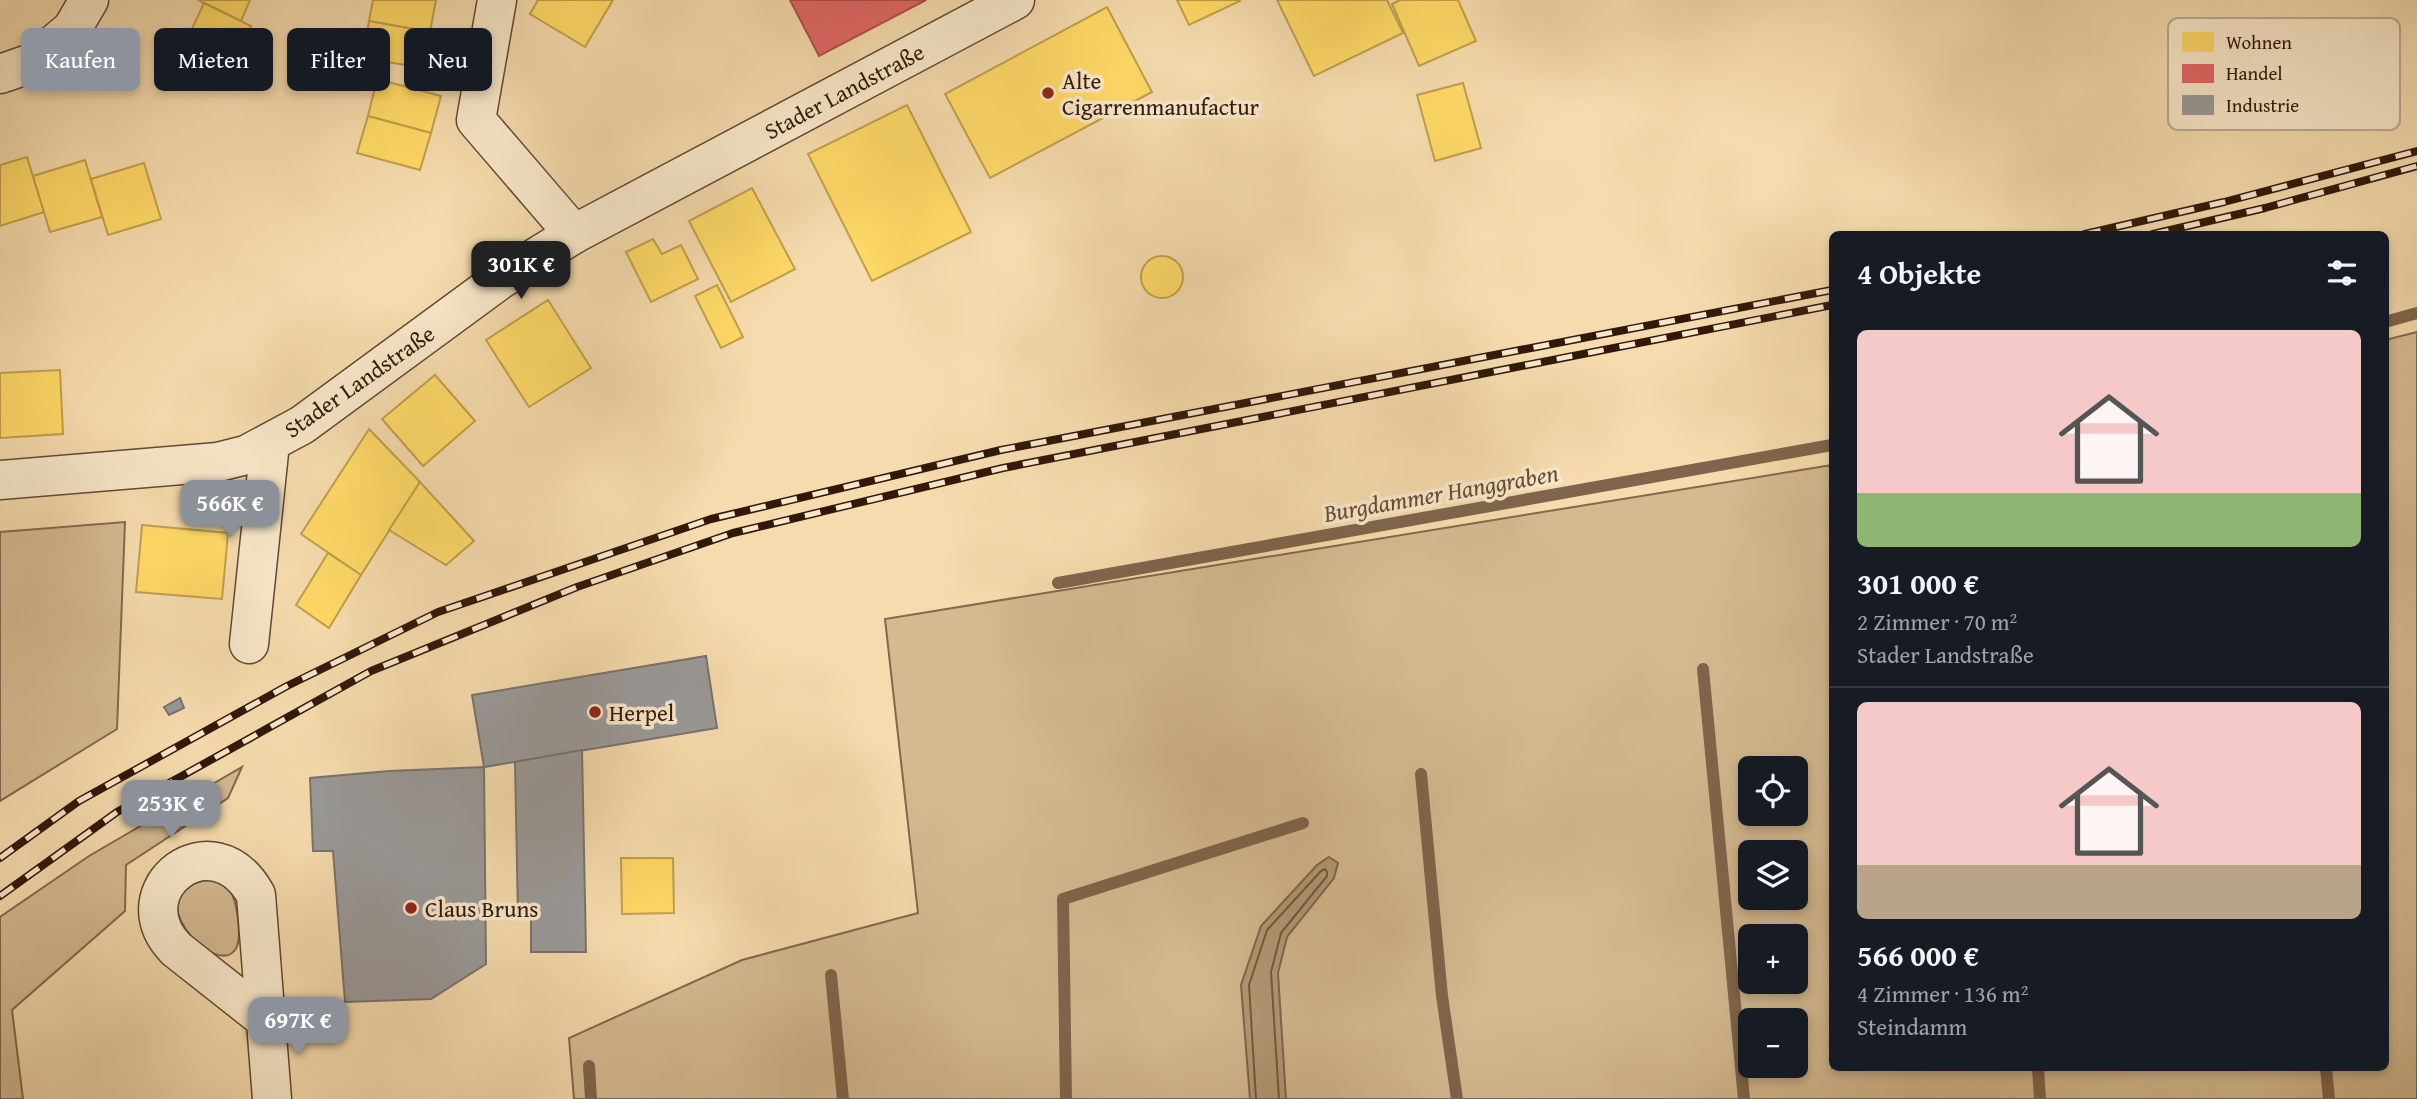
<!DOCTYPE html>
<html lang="de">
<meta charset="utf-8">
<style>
:root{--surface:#171b24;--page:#242831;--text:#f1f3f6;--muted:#9ea1a6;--line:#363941;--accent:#8c9099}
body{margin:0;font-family:"Gentium Book Plus",serif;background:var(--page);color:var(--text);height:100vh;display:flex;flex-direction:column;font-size:26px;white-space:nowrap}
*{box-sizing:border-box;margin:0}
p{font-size:23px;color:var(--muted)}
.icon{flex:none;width:38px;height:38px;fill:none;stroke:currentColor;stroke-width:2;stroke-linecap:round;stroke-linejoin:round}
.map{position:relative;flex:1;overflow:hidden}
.sheet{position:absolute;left:1829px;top:231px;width:560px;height:840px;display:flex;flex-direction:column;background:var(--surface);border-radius:10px;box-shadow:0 4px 10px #0003}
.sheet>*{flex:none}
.guide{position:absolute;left:21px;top:28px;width:665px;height:63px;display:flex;gap:14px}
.controls{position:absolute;left:1738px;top:756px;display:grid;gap:14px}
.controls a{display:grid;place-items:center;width:70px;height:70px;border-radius:10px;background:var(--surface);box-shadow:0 4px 10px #0003;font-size:35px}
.price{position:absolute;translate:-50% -60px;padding:0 16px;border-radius:14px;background:var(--accent);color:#fff;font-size:23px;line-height:46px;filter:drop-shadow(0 2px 4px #0008)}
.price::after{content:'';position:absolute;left:50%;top:42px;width:21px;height:16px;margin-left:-10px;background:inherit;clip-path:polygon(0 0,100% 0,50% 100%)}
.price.active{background:#222;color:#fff}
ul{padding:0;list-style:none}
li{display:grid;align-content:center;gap:14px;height:371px;padding:0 28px}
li+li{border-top:2px solid var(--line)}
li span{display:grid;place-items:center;height:217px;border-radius:10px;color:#555}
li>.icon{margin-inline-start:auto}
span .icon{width:126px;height:126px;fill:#fffc;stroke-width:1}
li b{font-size:30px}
h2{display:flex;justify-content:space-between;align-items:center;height:84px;padding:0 28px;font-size:30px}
.chip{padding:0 24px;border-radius:10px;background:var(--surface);box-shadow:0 4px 10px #0003;font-size:24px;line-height:63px}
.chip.active{background:var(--accent);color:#fff}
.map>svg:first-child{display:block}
</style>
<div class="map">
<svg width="2417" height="1099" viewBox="0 0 2417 1099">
<rect width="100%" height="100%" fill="#f5dbad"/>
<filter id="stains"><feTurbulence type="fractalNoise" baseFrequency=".00286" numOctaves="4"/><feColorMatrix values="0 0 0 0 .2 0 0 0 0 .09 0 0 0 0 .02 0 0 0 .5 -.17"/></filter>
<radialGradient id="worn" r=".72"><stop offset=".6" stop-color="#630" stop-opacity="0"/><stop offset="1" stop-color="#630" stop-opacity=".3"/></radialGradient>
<g fill="#d4ba91" stroke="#82694e" stroke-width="2" fill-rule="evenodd">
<path d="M2417,332V1099H574L569,1038L742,960L918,913L885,619L1832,465V1068H2385V340ZM1750,768H1796V814H1750ZM1750,852H1796V898H1750ZM1750,936H1796V982H1750ZM1750,1020H1796V1066H1750Z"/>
<path d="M125,522L117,729L0,801V532Z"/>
<path d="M242,767L228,798L126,865L125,911L12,1010L23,1099H0V917L89,856Z"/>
<path d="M208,880C216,881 221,882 228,888C237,897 243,940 235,950C214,978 134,890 208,880Z"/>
</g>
<path fill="#b29976" stroke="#7e654b" stroke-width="2" d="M1329,857L1338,863L1334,878L1287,937L1278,973L1286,1099H1250L1241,985L1261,926L1317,865Z"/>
<g fill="#ffd966" stroke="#c19f4a" stroke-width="2">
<path d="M198,0H250L241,21Z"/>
<path d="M373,0H436L430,32L369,21Z"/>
<path d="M538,0H613L585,47L530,14Z"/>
<path d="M1177,0H1239L1240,1L1189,25Z"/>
<path d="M1277,0H1387L1403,33L1314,76Z"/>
<path d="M1400,0H1458L1476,41L1419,66L1392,4Z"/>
<path d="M204,3L251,26L236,58L189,35Z"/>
<path d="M1107,7L1152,92L990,178L945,94Z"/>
<path d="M369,21L430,32L424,68L363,58Z"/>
<path d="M377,79L441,96L431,133L368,116Z"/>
<path d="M1463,83L1481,148L1435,161L1417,95Z"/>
<path d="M907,105L971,232L872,281L808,154Z"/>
<path d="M368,116L431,133L420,170L357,153Z"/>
<path d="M27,157L44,212L0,226V165Z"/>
<path d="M85,160L102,217L50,232L33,176Z"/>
<path d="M144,163L161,219L108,235L91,179Z"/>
<path d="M752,188L795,269L731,302L689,221Z"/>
<path d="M653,239L662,254L681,245L698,279L651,302L626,252Z"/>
<circle cx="1162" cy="277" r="21"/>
<path d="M717,285L743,337L721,348L695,296Z"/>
<path d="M548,300L591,368L529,407L486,340Z"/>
<path d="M60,370L63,434L0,438V373Z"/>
<path d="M435,375L475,421L423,466L382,419Z"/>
<path d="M369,429L420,482L361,575L301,534Z"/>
<path d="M420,482L474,541L446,565L389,530Z"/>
<path d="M142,525L228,533L222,599L136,592Z"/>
<path d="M328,553L361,575L329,628L296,605Z"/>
<path d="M621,858H673L674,913L622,914Z"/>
</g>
<path fill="#e06666" stroke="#ac4f4a" stroke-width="2" d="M790,0H926L819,56Z"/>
<g fill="#999" stroke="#7a726e" stroke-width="2">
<path d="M706,656L717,728L484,767L472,695Z"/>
<path d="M180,698L184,708L169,715L164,707Z"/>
<path d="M582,750L586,952H531V915H518L515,762Z"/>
<path d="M484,767L486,964L431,999L345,1002L333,851H313L310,778L389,771Z"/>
</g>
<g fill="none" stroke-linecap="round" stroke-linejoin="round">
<path stroke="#725840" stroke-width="2" d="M1256,1099L1249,985L1267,930L1321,871L1325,869L1327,872V876L1281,933L1271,972L1279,1099"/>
<g stroke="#7e654b" stroke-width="12">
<path d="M2385,322L2417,313"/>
<path d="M1058,583L1832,445"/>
<path d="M1703,669L1744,1099"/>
<path d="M1421,774L1442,996L1457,1099"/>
<path d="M831,975L843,1099"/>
<path d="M589,1066L591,1099"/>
<path d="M2038,1068L2040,1099"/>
<path d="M2326,1068L2329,1099"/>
<path d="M1066,1099L1063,899L1303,823"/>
</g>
<g stroke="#624933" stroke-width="41">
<g id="minor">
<path d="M497,0L476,120L574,234"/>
<path d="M0,74L32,63L72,29L89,0"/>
<path d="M0,480L218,462L246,455L302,425L501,279L574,234L1015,0"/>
<path d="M249,644L270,443"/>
<path d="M266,1020L176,949C119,890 213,817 256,895L272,1099"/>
</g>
</g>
<use href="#minor" stroke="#f8e8ca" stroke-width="38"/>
<g stroke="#31180a" stroke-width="8">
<g id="rail">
<path d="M2085,234L2224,202L2417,151"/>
<path d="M2153,234L2265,208L2417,166"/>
<path d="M0,858L79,801L287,686L438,612L711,519L1001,450L1832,290"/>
<path d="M0,896L117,812L371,671L577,587L733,533L1003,468L1832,305"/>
</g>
</g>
<use href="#rail" stroke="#f8e8ca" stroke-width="5" stroke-dasharray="16" stroke-linecap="butt"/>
</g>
<g fill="#8f2418" stroke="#f8e8ca" stroke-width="2.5">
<circle cx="1048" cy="93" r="7"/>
<circle cx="595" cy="712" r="7"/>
<circle cx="411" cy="908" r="7"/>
</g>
<g text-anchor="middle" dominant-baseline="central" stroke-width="7" stroke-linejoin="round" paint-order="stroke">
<g font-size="23" fill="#31180a" stroke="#f8e8ca" text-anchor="start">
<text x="1062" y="80">Alte<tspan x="1062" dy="26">Cigarrenmanufactur</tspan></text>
<text x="609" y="712">Herpel</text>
<text x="425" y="908">Claus Bruns</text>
</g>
<g font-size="23" fill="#31180a" stroke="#f8e8ca">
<text transform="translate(844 91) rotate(-28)">Stader Landstraße</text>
<text transform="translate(359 381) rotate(-35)">Stader Landstraße</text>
</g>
<g font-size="24" font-style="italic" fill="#654c35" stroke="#f8e8ca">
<text transform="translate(1441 493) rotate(-10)">Burgdammer Hanggraben</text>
</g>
</g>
<rect x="2168" y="18" width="232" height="112" rx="10" fill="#f8e8ca" stroke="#bcaa90" stroke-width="2"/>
<rect x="2182" y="32" width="32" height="20" fill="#ffd966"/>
<rect x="2182" y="64" width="32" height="19" fill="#e06666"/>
<rect x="2182" y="95" width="32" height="20" fill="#999"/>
<g font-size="19" fill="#31180a">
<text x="2226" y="49">Wohnen</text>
<text x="2226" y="80">Handel</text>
<text x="2226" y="112">Industrie</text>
</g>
<rect width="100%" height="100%" filter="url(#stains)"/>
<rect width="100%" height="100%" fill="url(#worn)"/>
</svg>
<div class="controls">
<a><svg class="icon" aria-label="locate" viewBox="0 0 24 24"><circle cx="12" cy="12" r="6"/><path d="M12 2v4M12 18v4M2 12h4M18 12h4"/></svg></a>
<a><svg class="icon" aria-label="layers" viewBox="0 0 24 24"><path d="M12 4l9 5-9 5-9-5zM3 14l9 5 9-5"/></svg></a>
<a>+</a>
<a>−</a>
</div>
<b class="price active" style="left:521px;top:301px">301K €</b>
<b class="price" style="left:230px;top:540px">566K €</b>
<b class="price" style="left:171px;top:840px">253K €</b>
<b class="price" style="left:298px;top:1057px">697K €</b>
<div class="guide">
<a class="chip active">Kaufen</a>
<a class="chip">Mieten</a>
<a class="chip">Filter</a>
<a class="chip">Neu</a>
</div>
<section class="sheet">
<h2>4 Objekte<svg class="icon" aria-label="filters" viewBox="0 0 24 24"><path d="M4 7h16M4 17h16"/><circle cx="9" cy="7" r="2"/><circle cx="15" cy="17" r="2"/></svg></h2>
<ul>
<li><span style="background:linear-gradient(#f6c9c9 75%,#8fb573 0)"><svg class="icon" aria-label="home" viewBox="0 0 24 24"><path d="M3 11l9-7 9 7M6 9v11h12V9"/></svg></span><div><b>301 000 €</b><p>2 Zimmer · 70 m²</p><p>Stader Landstraße</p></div></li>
<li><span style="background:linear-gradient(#f6c9c9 75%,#b9a48a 0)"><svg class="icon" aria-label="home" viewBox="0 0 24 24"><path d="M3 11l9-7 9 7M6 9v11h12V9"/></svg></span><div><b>566 000 €</b><p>4 Zimmer · 136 m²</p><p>Steindamm</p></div></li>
</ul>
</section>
</div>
